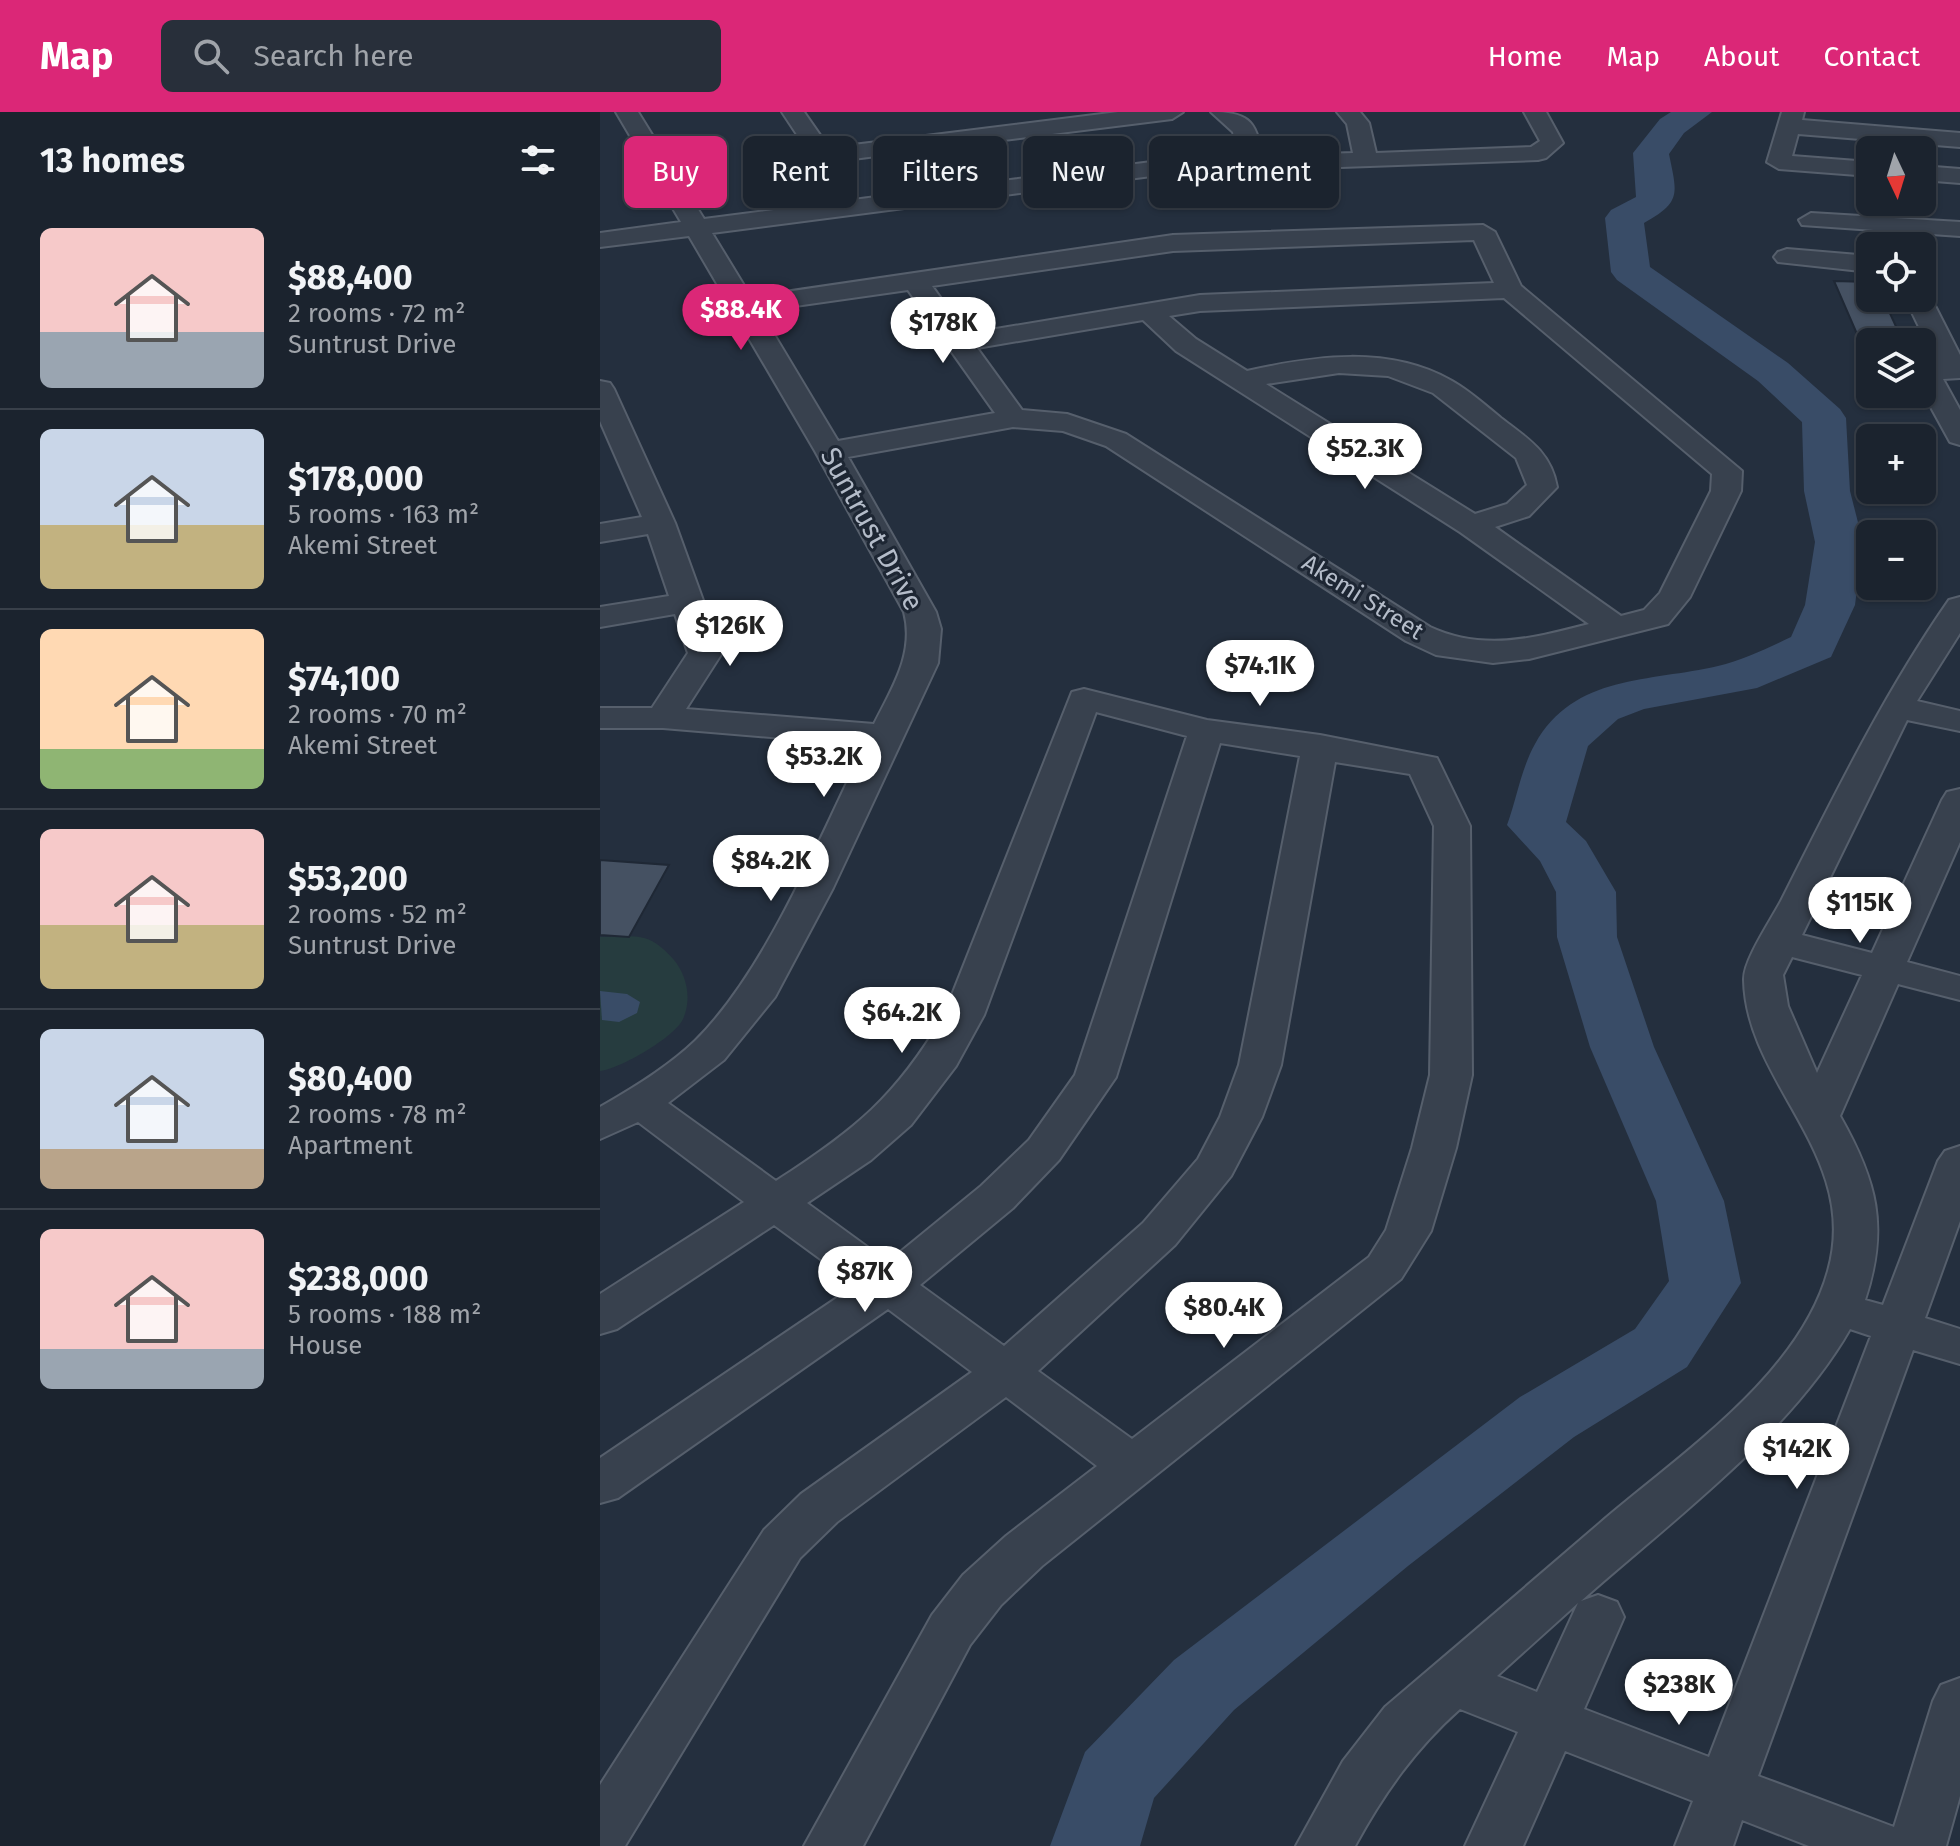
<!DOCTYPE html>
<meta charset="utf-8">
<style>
:root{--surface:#1b232e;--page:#282f3a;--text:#f1f3f6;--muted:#a0a4aa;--line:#39404a;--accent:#db2777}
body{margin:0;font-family:"Fira Sans",sans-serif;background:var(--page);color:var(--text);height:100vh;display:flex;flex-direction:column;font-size:30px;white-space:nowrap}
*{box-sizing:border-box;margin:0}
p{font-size:26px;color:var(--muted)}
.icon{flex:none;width:44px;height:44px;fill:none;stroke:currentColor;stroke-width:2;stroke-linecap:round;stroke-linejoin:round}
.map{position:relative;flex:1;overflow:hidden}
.panel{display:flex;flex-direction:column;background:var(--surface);width:600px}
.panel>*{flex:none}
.guide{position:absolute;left:24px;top:24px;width:760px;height:72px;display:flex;gap:16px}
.needle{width:52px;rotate:176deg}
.fabs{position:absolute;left:1256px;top:24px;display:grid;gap:16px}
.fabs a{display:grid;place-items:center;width:80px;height:80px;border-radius:12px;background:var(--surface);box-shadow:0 2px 6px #0004,0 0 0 2px var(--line);font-size:40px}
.price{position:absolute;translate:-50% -68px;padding:0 18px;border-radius:28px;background:#fff;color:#222;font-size:26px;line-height:52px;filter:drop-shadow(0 2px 4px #0008)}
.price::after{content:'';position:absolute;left:50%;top:48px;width:24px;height:18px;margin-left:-12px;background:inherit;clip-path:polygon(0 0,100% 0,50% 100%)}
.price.current{background:var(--accent);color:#fff}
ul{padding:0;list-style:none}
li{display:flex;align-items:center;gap:24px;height:200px;padding:0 40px}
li+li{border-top:2px solid var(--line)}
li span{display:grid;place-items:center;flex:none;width:224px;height:160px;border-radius:12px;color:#555}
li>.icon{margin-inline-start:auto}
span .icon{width:96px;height:96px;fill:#fffc;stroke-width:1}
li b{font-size:34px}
h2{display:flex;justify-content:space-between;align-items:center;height:96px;padding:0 40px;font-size:34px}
.chip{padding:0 28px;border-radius:12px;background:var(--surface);box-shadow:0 2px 6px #0004,0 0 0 2px var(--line);font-size:28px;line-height:72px}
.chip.current{background:var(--accent);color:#fff}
header{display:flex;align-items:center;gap:48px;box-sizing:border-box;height:112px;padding:0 40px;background:var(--accent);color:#fff}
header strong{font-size:38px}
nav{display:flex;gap:44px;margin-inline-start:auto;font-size:28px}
.search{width:560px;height:72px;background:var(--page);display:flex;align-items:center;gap:20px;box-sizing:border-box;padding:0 28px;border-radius:12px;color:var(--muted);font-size:30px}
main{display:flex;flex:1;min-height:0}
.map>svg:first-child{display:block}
</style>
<header>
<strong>Map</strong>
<div class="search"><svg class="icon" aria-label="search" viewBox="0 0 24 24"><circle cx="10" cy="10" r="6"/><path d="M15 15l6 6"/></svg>Search here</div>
<nav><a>Home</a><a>Map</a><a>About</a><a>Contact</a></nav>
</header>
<main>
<section class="panel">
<h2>13 homes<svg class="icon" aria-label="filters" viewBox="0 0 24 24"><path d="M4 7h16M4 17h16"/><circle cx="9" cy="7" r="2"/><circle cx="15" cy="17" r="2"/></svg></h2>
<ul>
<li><span style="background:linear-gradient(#f6c9c9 65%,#9aa5b1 0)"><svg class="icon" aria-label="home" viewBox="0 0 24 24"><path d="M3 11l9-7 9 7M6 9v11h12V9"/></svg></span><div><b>$88,400</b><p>2 rooms · 72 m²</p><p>Suntrust Drive</p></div></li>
<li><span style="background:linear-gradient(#c9d6e8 60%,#c2b280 0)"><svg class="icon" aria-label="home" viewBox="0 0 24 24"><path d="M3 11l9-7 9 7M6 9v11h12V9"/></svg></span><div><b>$178,000</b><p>5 rooms · 163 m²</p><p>Akemi Street</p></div></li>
<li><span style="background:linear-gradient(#ffd9b3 75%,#8fb573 0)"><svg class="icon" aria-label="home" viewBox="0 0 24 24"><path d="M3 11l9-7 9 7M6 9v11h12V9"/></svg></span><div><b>$74,100</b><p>2 rooms · 70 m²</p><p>Akemi Street</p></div></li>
<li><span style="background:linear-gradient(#f6c9c9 60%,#c2b280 0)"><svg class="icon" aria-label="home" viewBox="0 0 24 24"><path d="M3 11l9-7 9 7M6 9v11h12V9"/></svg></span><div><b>$53,200</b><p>2 rooms · 52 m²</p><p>Suntrust Drive</p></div></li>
<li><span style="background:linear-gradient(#c9d6e8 75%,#b9a48a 0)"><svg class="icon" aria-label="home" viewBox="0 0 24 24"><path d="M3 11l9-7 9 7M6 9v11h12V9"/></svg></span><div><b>$80,400</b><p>2 rooms · 78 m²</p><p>Apartment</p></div></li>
<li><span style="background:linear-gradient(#f6c9c9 75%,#9aa5b1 0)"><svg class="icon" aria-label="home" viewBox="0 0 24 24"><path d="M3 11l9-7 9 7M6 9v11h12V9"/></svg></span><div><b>$238,000</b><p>5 rooms · 188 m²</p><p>House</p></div></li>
</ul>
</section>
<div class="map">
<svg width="1360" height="1734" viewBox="0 0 1360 1734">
<rect width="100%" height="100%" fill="#242f3e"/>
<path fill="#263c3f" d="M0,825C14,825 30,823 44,826C55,828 67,840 74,848C87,864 92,887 83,907C75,925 20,957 0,959Z"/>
<path fill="#394c67" d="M0,879L27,882L40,890L37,901L19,910L2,908Z"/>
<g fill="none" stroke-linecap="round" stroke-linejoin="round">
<path fill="#394c67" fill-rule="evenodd" d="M1071,0H1112L1084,21L1069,42C1077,82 1082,90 1044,111L1050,155L1188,251L1240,297L1246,306L1250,379L1263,430L1255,493L1231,545L1157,576L1044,597L1018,607L988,634L966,710L986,729L1016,780L1017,825L1054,935L1124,1089L1141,1171L1087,1255L974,1325L808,1454L634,1598L554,1686L540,1734H450L485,1640L574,1548L920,1285L1035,1217L1069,1169L1056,1089L990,935L957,825L956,780L940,749L907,713C917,686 921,657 935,632C974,562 1050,570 1118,554C1143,548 1168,536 1191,525L1205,493L1215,430L1204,379L1202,310L1158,269L1017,168L1011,160L1005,106L1011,98L1036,85L1033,41L1060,7Z"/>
</g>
<g fill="#455162" stroke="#1f2835" stroke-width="2">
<path d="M1234,169L1270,170V186H1283L1299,221H1270V252Z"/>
<path d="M0,748L69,753L29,825L0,823Z"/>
</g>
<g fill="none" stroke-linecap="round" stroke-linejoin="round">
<g stroke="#565f6c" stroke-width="4">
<g id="street">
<path d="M16,0H38L104,107L575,47L637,45L633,20L611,0C645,0 658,7 661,44L753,41L747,12L737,0H760L769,11L776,41L931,35L940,29L924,0H946L963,31L946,46L938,48L575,61L112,121L151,185L573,123L883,113L895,120L921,174L1142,359L1141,379L1090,485L1068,512L929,547L893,551L836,543L806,529L506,334L463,319L413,315L248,345L336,500L341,517L338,551L233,776L175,885L124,948L68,991L176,1069C255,1018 296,985 344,903L472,580L484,577L607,608L720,623L837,646L870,714L872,963L856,1036L831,1119L801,1167L442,1454L401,1493L370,1533L263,1734H204L332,1503L363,1463L406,1424L497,1354L406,1285L237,1410L200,1446L25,1734H0V1673L164,1418L201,1382L372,1260L288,1197L18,1386L0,1391V1346L256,1173L174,1113L17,1217L0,1222V1182L144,1090L38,1010L0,1027V995C32,977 69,954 95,929C167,858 220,724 265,633L63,616H0V596H52L88,541L75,502L0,515V495L69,484L48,422L0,430V412L42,405L0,309V269L10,271L14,277L75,411L122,541L86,597L274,612C292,576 315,541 304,500L215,339L89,124L0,135V121L81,110ZM874,128L894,171L600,183L366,222L332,174L573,139ZM308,178L395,301L238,329L160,199ZM904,186L1112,362L1111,379L1060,481L1044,498L1021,504L895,415L929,404L957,375C951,340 927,326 901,306C885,293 870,279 852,269C789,233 714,244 647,259L596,227L569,204L600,199ZM543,208L576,239L860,420L989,512C934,526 884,540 830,515L526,322L467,302L422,298L377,236ZM739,261L788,264L833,281L916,346L927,373L907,392L875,402L666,272ZM496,600L587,624L475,963L429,1028L381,1074L288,1150L207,1091L271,1048L311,1013L356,954L384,903ZM620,631L700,644L639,953L620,1005L598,1047L543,1111L404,1234L320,1173L413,1096L459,1048L516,965ZM735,650L810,662L834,714L830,963L812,1036L786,1118L769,1145L532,1327L438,1259L575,1133L631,1064L662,1005L681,953Z"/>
<path d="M182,0H204L229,36L518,0H583L572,7L237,49L249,66L237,73L229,71Z"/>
<path d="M1182,0H1204L1202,8L1360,21V35L1198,22L1192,44L1270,50V64L1179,57L1167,50Z"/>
<path d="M1322,54L1360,57V71L1322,68Z"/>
<path d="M1211,101L1360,110V124L1202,113L1199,108Z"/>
<path d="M1187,137L1270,144V160L1178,150L1174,145L1178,140Z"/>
<path d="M1322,179L1331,186L1360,243V266L1343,267L1360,298V333L1350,330L1322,279V251L1336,250L1305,186H1322Z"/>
<path d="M1360,485V521L1317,589L1360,599V619L1307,608L1202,823L1272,841L1342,688L1347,680L1360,677V730L1307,850L1360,864V888L1298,872L1240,1004C1277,1069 1289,1115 1265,1188L1283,1193L1338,1049L1345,1039L1360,1034V1109L1325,1206L1360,1217V1252L1313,1238L1158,1664L1294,1715L1333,1589L1341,1573L1360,1566V1684L1346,1734H1209L1142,1708L1133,1734H1075L1093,1689L965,1639L923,1734H865L918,1620L860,1597C815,1637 784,1681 755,1734H696L743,1649L785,1595C857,1534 928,1473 1000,1411C1079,1343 1199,1264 1228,1159C1261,1043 1146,972 1144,868C1143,849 1171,808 1181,789C1233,686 1283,583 1349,488ZM1192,845L1262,863L1217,961L1188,894L1183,863ZM1250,1217L1271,1224L1109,1645L984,1597L1024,1505L1017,1490L998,1483L981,1489C1071,1409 1190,1322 1250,1217ZM978,1491L937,1580L897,1564Z"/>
</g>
</g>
<use href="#street" fill="#38414e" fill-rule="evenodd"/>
</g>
<g text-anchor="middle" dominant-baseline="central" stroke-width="6" stroke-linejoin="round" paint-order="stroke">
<g font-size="24" fill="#b4bcc9" stroke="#1d2633">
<text transform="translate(763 485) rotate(32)">Akemi Street</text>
</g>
<g font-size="28" fill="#b4bcc9" stroke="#1d2633">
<text transform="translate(272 417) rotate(61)">Suntrust Drive</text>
</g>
</g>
</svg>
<div class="fabs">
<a><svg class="needle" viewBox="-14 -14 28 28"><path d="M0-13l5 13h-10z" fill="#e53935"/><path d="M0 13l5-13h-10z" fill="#a0a4aa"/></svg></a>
<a><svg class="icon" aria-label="locate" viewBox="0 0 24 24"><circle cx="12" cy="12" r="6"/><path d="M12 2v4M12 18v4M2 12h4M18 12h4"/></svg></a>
<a><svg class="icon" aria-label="layers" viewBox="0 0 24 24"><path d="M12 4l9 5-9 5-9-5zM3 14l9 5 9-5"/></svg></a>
<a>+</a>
<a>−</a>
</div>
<b class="price current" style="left:141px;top:240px">$88.4K</b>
<b class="price" style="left:343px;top:253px">$178K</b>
<b class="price" style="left:765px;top:379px">$52.3K</b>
<b class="price" style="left:130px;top:556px">$126K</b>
<b class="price" style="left:660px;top:596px">$74.1K</b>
<b class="price" style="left:224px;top:687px">$53.2K</b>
<b class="price" style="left:171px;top:791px">$84.2K</b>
<b class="price" style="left:1260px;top:833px">$115K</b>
<b class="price" style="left:302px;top:943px">$64.2K</b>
<b class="price" style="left:265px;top:1202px">$87K</b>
<b class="price" style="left:624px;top:1238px">$80.4K</b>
<b class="price" style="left:1197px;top:1379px">$142K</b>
<b class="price" style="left:1079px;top:1615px">$238K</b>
<div class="guide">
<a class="chip current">Buy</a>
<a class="chip">Rent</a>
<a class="chip">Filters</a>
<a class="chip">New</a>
<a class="chip">Apartment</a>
</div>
</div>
</main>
